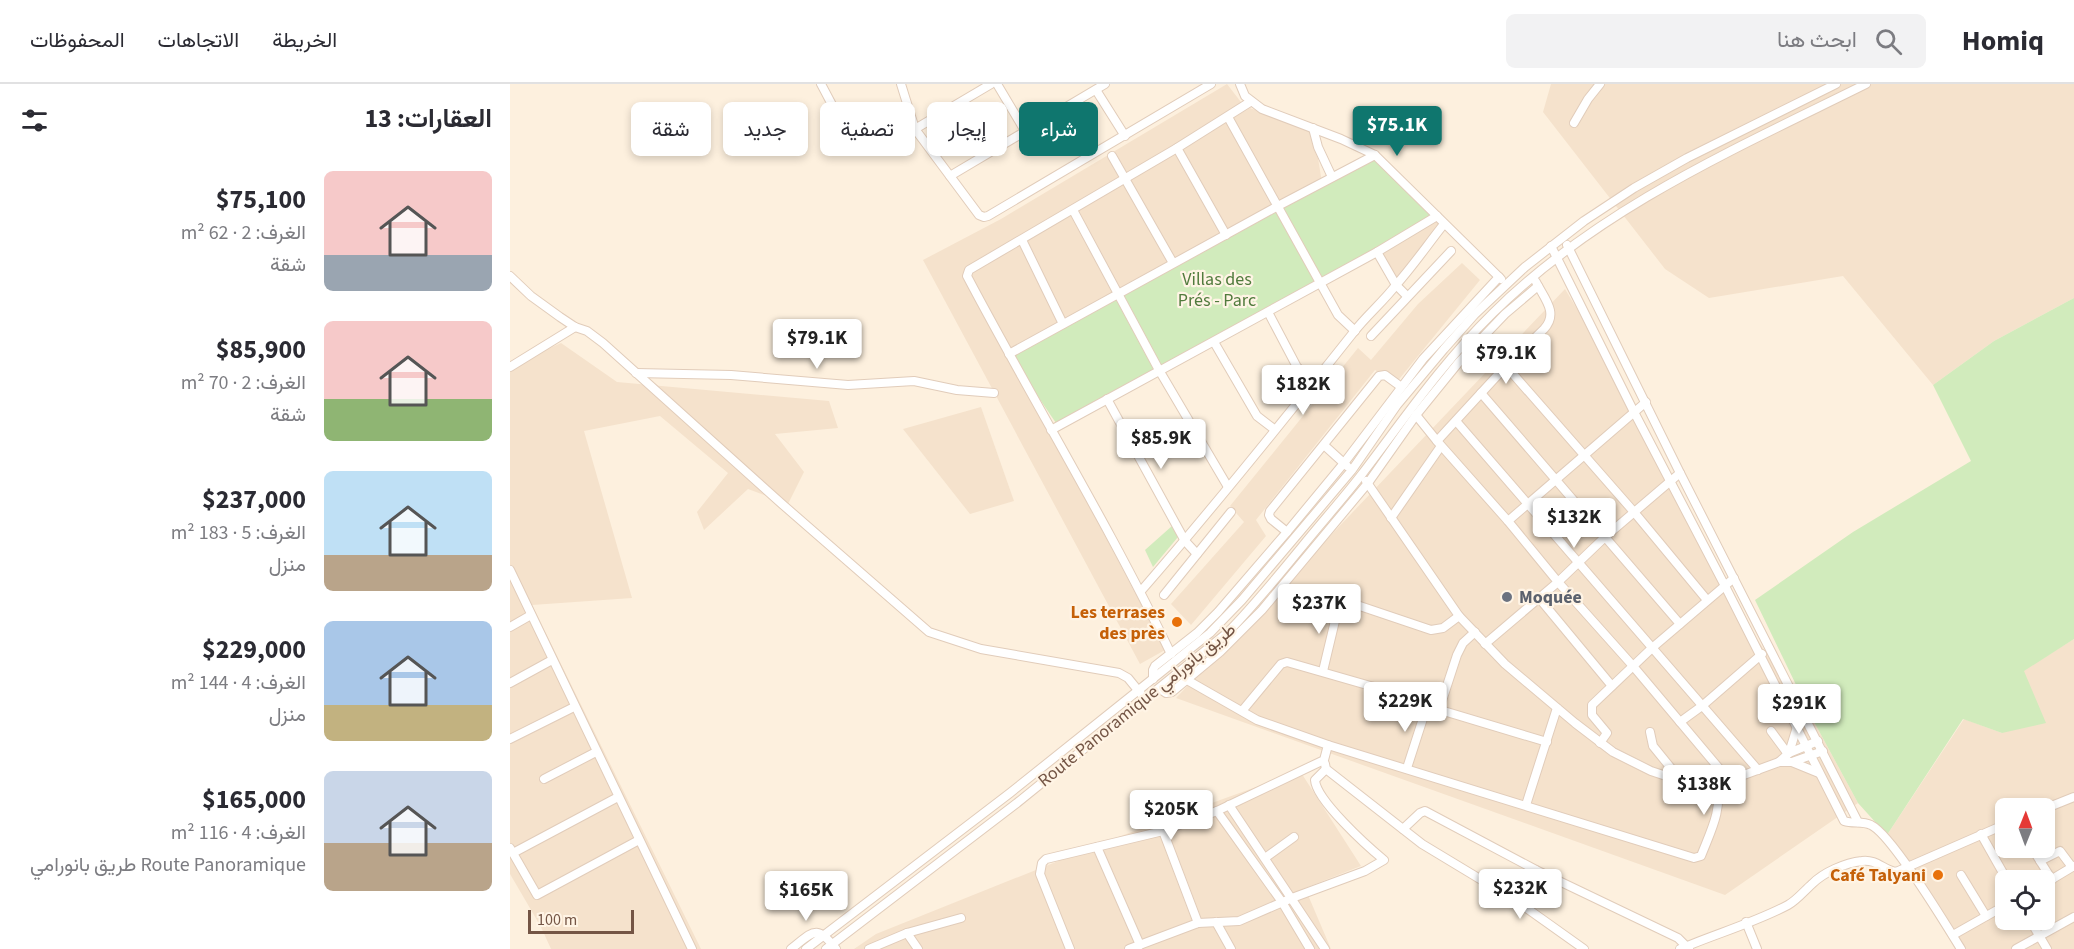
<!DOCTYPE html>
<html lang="ar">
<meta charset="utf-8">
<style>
:root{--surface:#fff;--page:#f2f2f3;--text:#2b2b33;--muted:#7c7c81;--line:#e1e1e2;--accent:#0f766e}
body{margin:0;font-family:"Source Sans 3",Vazirmatn,sans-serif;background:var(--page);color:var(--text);direction:rtl;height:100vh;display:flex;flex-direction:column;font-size:22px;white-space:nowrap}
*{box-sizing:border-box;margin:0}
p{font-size:20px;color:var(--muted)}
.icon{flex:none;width:33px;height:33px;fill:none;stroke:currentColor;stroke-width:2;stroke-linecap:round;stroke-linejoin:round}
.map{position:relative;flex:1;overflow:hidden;direction:ltr}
.panel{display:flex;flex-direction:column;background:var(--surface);width:510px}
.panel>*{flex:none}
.hud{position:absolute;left:18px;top:18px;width:570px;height:54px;direction:rtl;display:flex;gap:12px}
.needle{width:39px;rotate:1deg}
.tools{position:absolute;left:1485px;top:714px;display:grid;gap:12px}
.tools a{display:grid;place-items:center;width:60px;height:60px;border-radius:9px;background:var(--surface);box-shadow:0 3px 9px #0003;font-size:30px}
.scale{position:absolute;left:18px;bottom:15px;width:106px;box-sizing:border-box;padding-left:6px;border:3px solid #745545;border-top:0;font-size:16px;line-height:21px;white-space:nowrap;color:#745545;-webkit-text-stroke:4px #fff4e5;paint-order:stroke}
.price{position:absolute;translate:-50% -51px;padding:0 14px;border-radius:6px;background:#fff;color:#222;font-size:20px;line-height:39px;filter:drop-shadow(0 2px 3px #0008)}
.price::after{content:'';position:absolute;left:50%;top:36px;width:18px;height:14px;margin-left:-9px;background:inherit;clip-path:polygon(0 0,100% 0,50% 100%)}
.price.on{background:var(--accent);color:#fff}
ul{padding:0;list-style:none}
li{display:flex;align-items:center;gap:18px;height:150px;padding:0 18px}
li span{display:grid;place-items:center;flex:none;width:168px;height:120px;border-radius:9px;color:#555}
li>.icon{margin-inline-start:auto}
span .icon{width:72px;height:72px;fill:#fffc;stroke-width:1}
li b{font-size:26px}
h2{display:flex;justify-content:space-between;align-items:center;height:72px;padding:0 18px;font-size:26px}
.chip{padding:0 21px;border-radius:9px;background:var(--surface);box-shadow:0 3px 9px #0003;font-size:21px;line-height:54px}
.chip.on{background:var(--accent);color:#fff}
header{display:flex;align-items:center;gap:36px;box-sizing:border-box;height:84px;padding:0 30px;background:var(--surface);border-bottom:2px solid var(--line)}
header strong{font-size:28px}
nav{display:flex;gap:33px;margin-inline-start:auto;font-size:21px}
.search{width:420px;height:54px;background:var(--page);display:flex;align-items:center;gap:15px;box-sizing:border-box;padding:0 21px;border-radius:9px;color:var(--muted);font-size:22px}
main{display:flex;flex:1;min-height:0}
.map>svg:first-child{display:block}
</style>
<header>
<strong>Homiq</strong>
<div class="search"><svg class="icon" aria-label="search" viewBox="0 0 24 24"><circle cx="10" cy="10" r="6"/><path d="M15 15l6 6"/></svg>ابحث هنا</div>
<nav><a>الخريطة</a><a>الاتجاهات</a><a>المحفوظات</a></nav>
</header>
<main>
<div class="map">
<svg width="1564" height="865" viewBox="0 0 1564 865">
<rect width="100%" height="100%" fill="#fdf0de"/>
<g fill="#f5e2cc" fill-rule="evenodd">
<path d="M717,0L734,22L500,166L740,24L804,49L812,99L497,266L655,566L630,580L413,176L491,135Z"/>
<path d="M1041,0H1564V214L1484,257L1423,301L1333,192L1199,214L1155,185L1033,28Z"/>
<path d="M926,134L932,139L887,199L868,169Z"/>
<path d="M952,179L970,196L886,299L865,286L746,436L756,452L681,541L661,520L734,438L720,422L848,264L861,276L908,220Z"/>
<path d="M1055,205L1094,270L1226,525L1303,636L1348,719L1215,811L666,614Z"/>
<path d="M51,259L107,298L319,317L328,344L265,350L294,388L278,420L238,405L194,446L187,428L218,389L150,332L74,347L122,514L22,521L191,865H41L31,843L0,790V282Z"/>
<path d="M471,323L504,417L460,430L393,345Z"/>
<path d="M1564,555V865H1445L1377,751L1454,635L1492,649L1514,586ZM1496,724H1534V764H1496ZM1496,796H1534V836H1496Z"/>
<path d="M790,687L851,782L795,804L821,865H344L366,850L608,753Z"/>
</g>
<g fill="#d1ebbc">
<path d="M865,71L927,132L548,342L499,270Z"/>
<path d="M1564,214V555L1514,587L1536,639L1492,649L1453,635L1377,751L1348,719L1303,636L1245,516L1343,448L1461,377L1423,301L1484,257Z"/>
<path d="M662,442L668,453L643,483L635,466Z"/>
</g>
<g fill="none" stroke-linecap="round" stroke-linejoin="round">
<g stroke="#e1ccba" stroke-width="10">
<g id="minor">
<path d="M311,0L346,66"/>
<path d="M391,0L405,45L469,131L474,133L478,132L701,0"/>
<path d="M487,0L515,47"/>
<path d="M730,0L735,12L752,25L831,55L865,71L991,195"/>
<path d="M586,6L615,52"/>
<path d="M718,33L828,231L845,247"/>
<path d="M1064,39L1078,15L1090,0"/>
<path d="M803,44L808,63L822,93"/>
<path d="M405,45L481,0"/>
<path d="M343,60L387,36"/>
<path d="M667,64L716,151"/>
<path d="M602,72L663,179"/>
<path d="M440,92L595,0"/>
<path d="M563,126L649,286L718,403"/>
<path d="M512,156L553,240"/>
<path d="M1057,161L1170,389L1348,738"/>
<path d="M1041,162L1124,328L1215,502L1334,737C1343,740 1352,737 1361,741C1382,751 1436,841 1451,865"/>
<path d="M867,168L886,201L897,212"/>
<path d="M0,192L21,212L50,233L65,243L77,247L93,259L272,420L419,548L471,565L609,589L618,594L636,616"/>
<path d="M758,228L787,283L804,299"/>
<path d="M861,252L941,167"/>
<path d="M704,258L747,332L764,345"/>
<path d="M499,270L768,122L865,71"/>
<path d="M996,282L1124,428L1197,516"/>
<path d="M0,283L65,243"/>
<path d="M126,289L221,291L338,301L404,297L447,306L484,309"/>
<path d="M971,309L1170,540"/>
<path d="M597,315L675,457L687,470"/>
<path d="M906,331L927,357L996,282L1034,245C1049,229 1034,214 1026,198"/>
<path d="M946,337L1248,686"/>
<path d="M541,346L867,168L927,132"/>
<path d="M927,357L998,437L1048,498L1123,582L1218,695"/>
<path d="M815,362L837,382"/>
<path d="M856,397L949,532"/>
<path d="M881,434L931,362"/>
<path d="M998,437L1136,318"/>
<path d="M777,448L761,435L759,431L760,427L869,292L875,291L890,302"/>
<path d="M0,486L182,865"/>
<path d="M631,507C704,423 774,336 843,249C856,232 873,218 886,201C903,182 918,160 934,140"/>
<path d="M654,511L721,428"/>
<path d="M1029,514L1102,602"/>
<path d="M0,543L21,531"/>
<path d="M975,560L1048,498L1095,453L1170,389"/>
<path d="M661,570C599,441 524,319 457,192L459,186L667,64L740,18"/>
<path d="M813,587L829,520L835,517L921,546L933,544L949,532L995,580L1065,639L1103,668L1141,687L1156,692L1184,697H1207L1231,692L1269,678H1282L1309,689"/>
<path d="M643,595V586L645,582L687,549L708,528L777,448L834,379L913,275L989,193"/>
<path d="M677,596L747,636L818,661L1184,774L1191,772C1202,744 1212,727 1207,697"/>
<path d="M0,599L42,576"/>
<path d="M650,605L656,609L662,608L710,568L752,526L858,399L906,331L949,278L995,230L1028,202"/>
<path d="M929,626L947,571L953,559L965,548"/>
<path d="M732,627L771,580L777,578L864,603L917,622L1037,658"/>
<path d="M1170,638L1192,622L1252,570"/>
<path d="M1261,647L1278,670"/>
<path d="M1140,648L1143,662L1169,694"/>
<path d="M0,655L64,623"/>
<path d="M1090,659L1097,649L1082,631V621L1142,564L1224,494"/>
<path d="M1279,669L1308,657"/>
<path d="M1269,678L1279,669L1287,643"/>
<path d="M1282,678L1313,667"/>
<path d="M815,680L816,685L912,760L1008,818"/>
<path d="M897,684L917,622"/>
<path d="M34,695L86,668"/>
<path d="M719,721L815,865"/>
<path d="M1016,721L1047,624"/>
<path d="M1534,725L1564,713"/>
<path d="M707,727L772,818L800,865"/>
<path d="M893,745L910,729L915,727L1026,786L1168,854L1179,865"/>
<path d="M653,747L688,839"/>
<path d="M1471,750L1497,796"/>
<path d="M587,763L630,861"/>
<path d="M0,764L27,811L129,756"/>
<path d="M1522,764L1542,796"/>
<path d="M3,769L108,713"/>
<path d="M755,774L784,753"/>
<path d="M1530,777L1550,767L1562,783"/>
<path d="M1026,786L1008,814V818L1074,865"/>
<path d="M1451,791L1476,832"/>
<path d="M1534,800L1564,782"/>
<path d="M1520,836L1537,865"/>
<path d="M706,838L721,865"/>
<path d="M1236,838L1247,865"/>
<path d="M397,849L408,865"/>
<path d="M1443,851L1496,821"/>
<path d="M281,865C303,848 306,839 326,865"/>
<path d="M296,865L500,709L700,549L732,516L842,386L887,321L934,265L965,230L1015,183L1074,137L1124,104L1177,74L1326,0"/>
<path d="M316,865L507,719L717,549C743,523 767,493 791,464C811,439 832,416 852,390C894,335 933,278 983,229C1089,124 1225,65 1356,0"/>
<path d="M359,865L397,849L451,834"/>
<path d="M560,865L530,790L532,779L536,775L653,747L707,727L814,676L818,661"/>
<path d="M619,865L688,839L729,837L782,814L855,787L874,776C857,762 806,716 805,696L816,685"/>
<path d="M1170,865C1205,850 1244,839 1278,821C1287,816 1294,807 1302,800C1314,788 1335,779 1352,777C1366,775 1374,786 1386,788L1496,740"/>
<path d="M1506,865L1564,833"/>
</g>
</g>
<use href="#minor" stroke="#fff" stroke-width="8"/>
</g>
<circle fill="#6b7280" stroke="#fff4e5" stroke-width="2" cx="997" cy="513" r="6"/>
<g fill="#e8710a" stroke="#fff4e5" stroke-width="2">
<circle cx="667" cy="538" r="6"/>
<circle cx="1428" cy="791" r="6"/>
</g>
<g text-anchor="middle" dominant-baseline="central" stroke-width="4.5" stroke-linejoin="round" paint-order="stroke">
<g font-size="18" fill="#517b3d" stroke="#fff4e5">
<text x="707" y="195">Villas des<tspan x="707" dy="21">Prés - Parc</tspan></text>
</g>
<g font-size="18" font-weight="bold" fill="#5b616d" stroke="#fff4e5" text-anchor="start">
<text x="1009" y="513">Moquée</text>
</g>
<g font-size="18" font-weight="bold" fill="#c56008" stroke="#fff4e5" text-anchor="end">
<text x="655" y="528">Les terrases<tspan x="655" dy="21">des près</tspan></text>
<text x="1416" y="791">Café Talyani</text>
</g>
<g font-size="18" fill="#745545" stroke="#fff4e5">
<text transform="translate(627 621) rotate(-39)">Route Panoramique طريق بانورامي</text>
</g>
</g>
</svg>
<div class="tools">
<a><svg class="needle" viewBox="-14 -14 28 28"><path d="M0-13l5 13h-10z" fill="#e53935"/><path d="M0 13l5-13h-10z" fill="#7c7c81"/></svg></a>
<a><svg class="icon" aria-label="locate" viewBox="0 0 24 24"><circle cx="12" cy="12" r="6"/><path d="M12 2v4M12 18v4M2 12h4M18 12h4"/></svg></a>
</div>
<div class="scale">100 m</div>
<b class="price on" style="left:887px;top:73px">$75.1K</b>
<b class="price" style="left:307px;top:286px">$79.1K</b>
<b class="price" style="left:996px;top:301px">$79.1K</b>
<b class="price" style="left:793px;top:332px">$182K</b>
<b class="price" style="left:651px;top:386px">$85.9K</b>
<b class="price" style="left:1064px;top:465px">$132K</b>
<b class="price" style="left:809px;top:551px">$237K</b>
<b class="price" style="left:895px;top:649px">$229K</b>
<b class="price" style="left:1289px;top:651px">$291K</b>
<b class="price" style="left:1194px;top:732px">$138K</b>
<b class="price" style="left:661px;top:757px">$205K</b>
<b class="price" style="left:1010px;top:836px">$232K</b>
<b class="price" style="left:296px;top:838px">$165K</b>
<div class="hud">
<a class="chip on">شراء</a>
<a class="chip">إيجار</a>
<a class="chip">تصفية</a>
<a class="chip">جديد</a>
<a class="chip">شقة</a>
</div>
</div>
<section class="panel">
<h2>العقارات: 13<svg class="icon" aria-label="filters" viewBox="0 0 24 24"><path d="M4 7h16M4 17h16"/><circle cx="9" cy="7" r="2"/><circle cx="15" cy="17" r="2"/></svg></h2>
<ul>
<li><span style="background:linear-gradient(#f6c9c9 70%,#9aa5b1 0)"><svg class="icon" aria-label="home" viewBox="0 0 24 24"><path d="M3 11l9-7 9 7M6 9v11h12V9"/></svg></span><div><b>$75,100</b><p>الغرف: 2 · 62 m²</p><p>شقة</p></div></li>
<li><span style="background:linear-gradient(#f6c9c9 65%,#8fb573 0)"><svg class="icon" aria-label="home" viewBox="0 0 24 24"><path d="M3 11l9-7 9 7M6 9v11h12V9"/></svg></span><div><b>$85,900</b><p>الغرف: 2 · 70 m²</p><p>شقة</p></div></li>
<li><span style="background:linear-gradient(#bfe0f5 70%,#b9a48a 0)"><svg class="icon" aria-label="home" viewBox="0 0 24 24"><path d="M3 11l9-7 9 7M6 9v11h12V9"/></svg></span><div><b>$237,000</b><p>الغرف: 5 · 183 m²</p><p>منزل</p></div></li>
<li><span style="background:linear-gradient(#a9c7e8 70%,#c2b280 0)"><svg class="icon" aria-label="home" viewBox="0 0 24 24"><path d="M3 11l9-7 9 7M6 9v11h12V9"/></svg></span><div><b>$229,000</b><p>الغرف: 4 · 144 m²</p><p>منزل</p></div></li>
<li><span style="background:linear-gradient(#c9d6e8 60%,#b9a48a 0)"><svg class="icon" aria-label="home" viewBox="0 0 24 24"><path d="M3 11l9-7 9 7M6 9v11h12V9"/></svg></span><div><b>$165,000</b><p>الغرف: 4 · 116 m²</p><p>Route Panoramique طريق بانورامي</p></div></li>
</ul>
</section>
</main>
